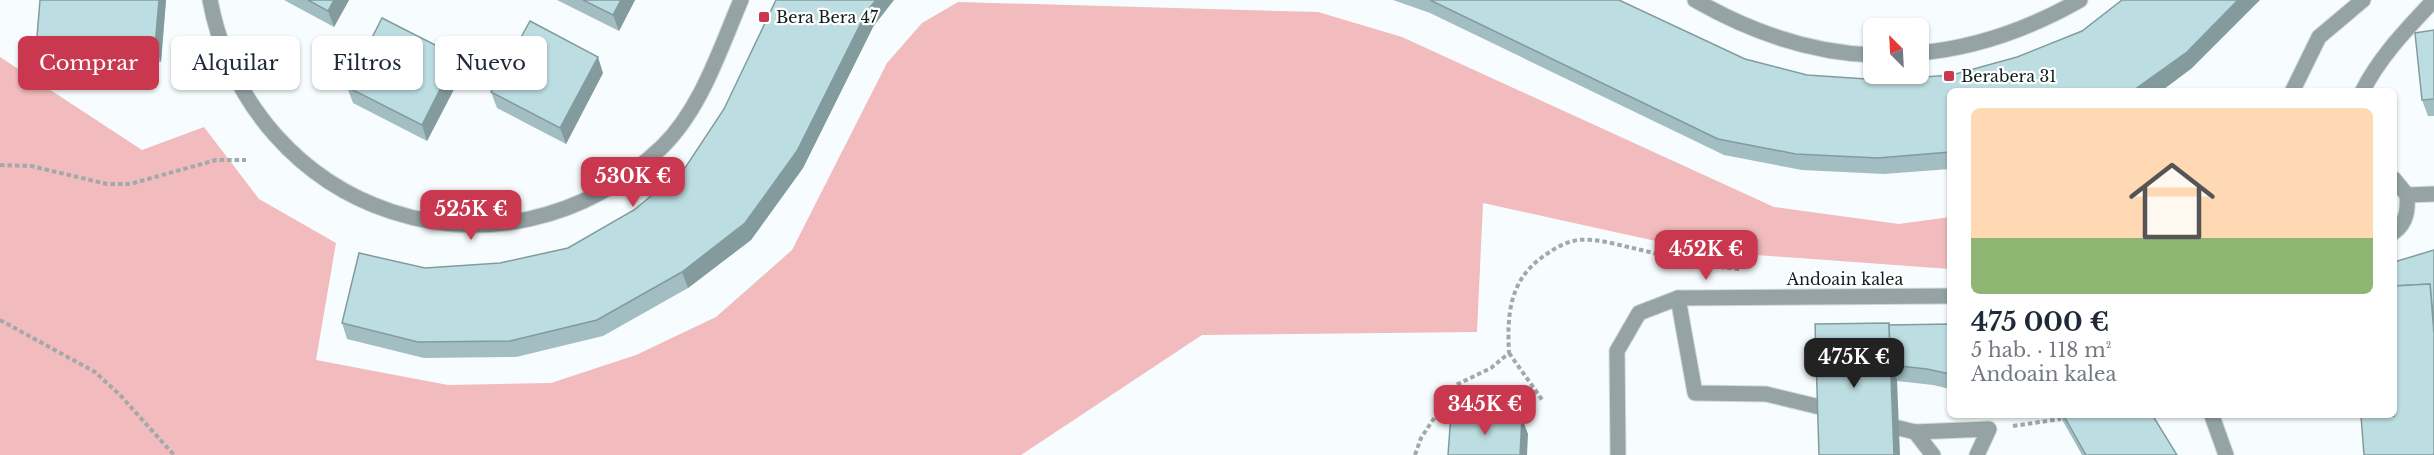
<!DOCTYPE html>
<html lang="es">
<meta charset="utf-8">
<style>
:root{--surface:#fff;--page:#f6f6f7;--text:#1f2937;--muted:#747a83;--accent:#c9384e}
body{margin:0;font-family:"Libre Baskerville",serif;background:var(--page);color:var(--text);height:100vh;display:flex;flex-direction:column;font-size:22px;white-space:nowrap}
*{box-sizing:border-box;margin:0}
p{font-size:20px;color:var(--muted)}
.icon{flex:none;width:33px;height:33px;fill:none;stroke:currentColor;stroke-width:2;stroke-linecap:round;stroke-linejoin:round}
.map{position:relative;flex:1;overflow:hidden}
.details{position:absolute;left:1947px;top:88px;width:450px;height:330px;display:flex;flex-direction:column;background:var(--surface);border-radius:9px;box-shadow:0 2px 4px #0004}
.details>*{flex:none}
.top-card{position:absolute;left:18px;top:36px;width:570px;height:54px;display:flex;gap:12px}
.needle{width:39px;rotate:336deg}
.fabs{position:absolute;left:1863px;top:18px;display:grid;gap:12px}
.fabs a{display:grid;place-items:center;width:66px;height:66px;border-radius:9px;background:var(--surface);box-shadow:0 2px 4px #0004;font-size:30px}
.price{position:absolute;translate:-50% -51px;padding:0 14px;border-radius:12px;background:var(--accent);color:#fff;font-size:20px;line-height:39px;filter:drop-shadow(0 2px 3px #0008)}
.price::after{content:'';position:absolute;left:50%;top:36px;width:18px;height:14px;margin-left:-9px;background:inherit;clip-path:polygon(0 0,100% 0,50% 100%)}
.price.current{background:#222;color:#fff}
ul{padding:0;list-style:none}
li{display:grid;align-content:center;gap:12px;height:318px;padding:0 24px}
li span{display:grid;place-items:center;height:186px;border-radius:9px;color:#555}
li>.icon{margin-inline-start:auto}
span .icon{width:108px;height:108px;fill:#fffc;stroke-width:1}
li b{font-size:26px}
.tag{padding:0 21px;border-radius:9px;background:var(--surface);box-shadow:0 2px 4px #0004;font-size:21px;line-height:54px}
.tag.current{background:var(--accent);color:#fff}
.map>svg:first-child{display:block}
</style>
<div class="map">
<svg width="2434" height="455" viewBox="0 0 2434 455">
<rect width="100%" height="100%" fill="#f7fdfe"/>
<path fill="#f2bbbd" d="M958,2L1318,12L1402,37L1774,207L1899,224L1950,217V269L1701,251L1483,203L1477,332L1202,335L1021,455H0V57L142,150L204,127L259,199L336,243L316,360L448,385L551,383L636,355L716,317L792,250L887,63L922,23Z"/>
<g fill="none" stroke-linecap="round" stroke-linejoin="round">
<g stroke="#d2d9da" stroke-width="17">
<g id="minor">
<path d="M210,0C251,215 502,300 662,147C701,109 720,49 741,0"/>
<path d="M1695,0C1749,31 1810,53 1874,55"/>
<path d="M1918,53C1977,48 2029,29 2080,0"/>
<path d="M2292,92L2319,37L2363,0"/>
<path d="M2362,92C2380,56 2407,29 2434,0"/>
<path d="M2394,179L2407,195C2408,209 2407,223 2394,232"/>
<path d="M2407,195L2434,194"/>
<path d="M1678,298L1695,393L1766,394L1824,408"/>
<path d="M2212,416L2226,455"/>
<path d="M1899,428L1915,432L1933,455"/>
<path d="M1915,432L1989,429L1977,455"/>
<path d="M1618,455L1617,351L1639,313L1678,298L1950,296"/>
</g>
</g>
<g stroke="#a1a9aa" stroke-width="4" stroke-dasharray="4.5 3" stroke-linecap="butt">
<path d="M0,165L31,166L107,184H130L216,160H246"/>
<path d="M0,320L95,372L120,395L174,455"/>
<path d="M1509,353L1543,401"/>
<path d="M2013,426L2061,419"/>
<path d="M1415,455L1421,438L1456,385L1491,368L1509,353C1507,316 1509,282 1541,258C1552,250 1564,242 1578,240C1597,238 1618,245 1637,249C1671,257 1706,267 1741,269"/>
</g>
<use href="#minor" stroke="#95a3a5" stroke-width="15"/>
</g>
<g fill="#a2bec2">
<path d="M166,0L161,62L43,53L37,37Z"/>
<path d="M284,0H349L334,27Z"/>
<path d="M557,0H635L619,31Z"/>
<path d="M1393,0H1619L1745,59L1807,75L1882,80L2192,68L2160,92H1950V169L1884,174L1802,170L1724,155L1430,13Z"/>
<path d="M873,27L803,168L751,240L688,288L603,336L516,357L424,358L347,339L342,323L425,268L500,263L568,248L634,210Z"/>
<path d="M2434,30V116H2428L2422,100Z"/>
<path d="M457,56L463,72L427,141L353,103L347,87Z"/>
<path d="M603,73L566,144L497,108L491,92Z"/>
<path d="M1889,323V325L1950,324V389L1933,385L1897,381L1819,455Z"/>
<path d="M2060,416H2153L2177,455H2082Z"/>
</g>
<g fill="#849b9e">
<path d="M159,0H166L161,62L155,46Z"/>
<path d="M334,0H349L334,27L328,11Z"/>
<path d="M621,0H635L619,31L613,15Z"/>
<path d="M876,0H894L873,27L803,168L751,240L688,288L682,272Z"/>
<path d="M2238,0H2260L2192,68L2160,92H2131Z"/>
<path d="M457,56L463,72L427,141L422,125Z"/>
<path d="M598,57L603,73L566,144L560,128Z"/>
<path d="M1889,323L1895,341L1891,365L1897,380L1900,455H1894Z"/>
<path d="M1522,418L1528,434L1527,455H1520Z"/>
</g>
<g fill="#bcdde1" stroke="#849b9e" stroke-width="1.5">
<path d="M40,0H159L155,46L37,37Z"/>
<path d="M308,0H334L328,11Z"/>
<path d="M583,0H621L613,15Z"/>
<path d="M776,0H876L867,11L797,151L745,223L682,272L597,320L510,341L418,342L342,323L359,253L425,268L500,263L568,248L634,210L685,168L724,109Z"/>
<path d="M1430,0H1619L1745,59L1807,75L1882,80L1952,75L2017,57L2082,31L2122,0H2238L2187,52L2131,92H1950V152L1878,158L1796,154L1718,139Z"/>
<path d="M382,18L457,56L422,125L347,87Z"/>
<path d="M530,21L598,57L560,128L491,92Z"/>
<path d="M2434,30V99L2422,100L2415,33Z"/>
<path d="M2434,250V329L2430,284L2394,286V262Z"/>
<path d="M2430,284L2434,334V455H2364L2361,416H2394V286Z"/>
<path d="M1889,323L1894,455H1819L1815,324Z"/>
<path d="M1950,324V374L1927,369L1891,365L1889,325Z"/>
<path d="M1451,414L1522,418L1520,455H1448Z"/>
<path d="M2064,416H2153L2177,455H2086Z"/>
</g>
<g fill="#c9384e" stroke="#fff" stroke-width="2">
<rect x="758" y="11" width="12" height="12" rx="3"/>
<rect x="1943" y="70" width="12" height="12" rx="3"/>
</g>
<g text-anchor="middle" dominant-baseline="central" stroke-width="4.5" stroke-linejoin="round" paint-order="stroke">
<g font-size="16" fill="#111d1e" stroke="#fff" text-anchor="start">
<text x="776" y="17">Bera Bera 47</text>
<text x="1961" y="76">Berabera 31</text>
</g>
<g font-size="16" fill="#111d1e" stroke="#fff">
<text x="1845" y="279">Andoain kalea</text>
</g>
</g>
</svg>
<div class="fabs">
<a><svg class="needle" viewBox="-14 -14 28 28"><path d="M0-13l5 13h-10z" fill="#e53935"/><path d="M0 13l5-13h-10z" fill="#747a83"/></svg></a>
</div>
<b class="price" style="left:633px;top:208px">530K €</b>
<b class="price" style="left:471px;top:241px">525K €</b>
<b class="price" style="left:1706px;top:281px">452K €</b>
<b class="price current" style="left:1854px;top:389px">475K €</b>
<b class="price" style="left:1485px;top:436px">345K €</b>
<div class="top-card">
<a class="tag current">Comprar</a>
<a class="tag">Alquilar</a>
<a class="tag">Filtros</a>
<a class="tag">Nuevo</a>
</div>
<section class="details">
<ul>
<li><span style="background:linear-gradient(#ffd9b3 70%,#8fb573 0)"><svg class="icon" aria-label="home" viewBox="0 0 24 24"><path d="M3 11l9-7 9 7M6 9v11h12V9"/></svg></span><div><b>475 000 €</b><p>5 hab. · 118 m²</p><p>Andoain kalea</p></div></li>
</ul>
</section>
</div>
